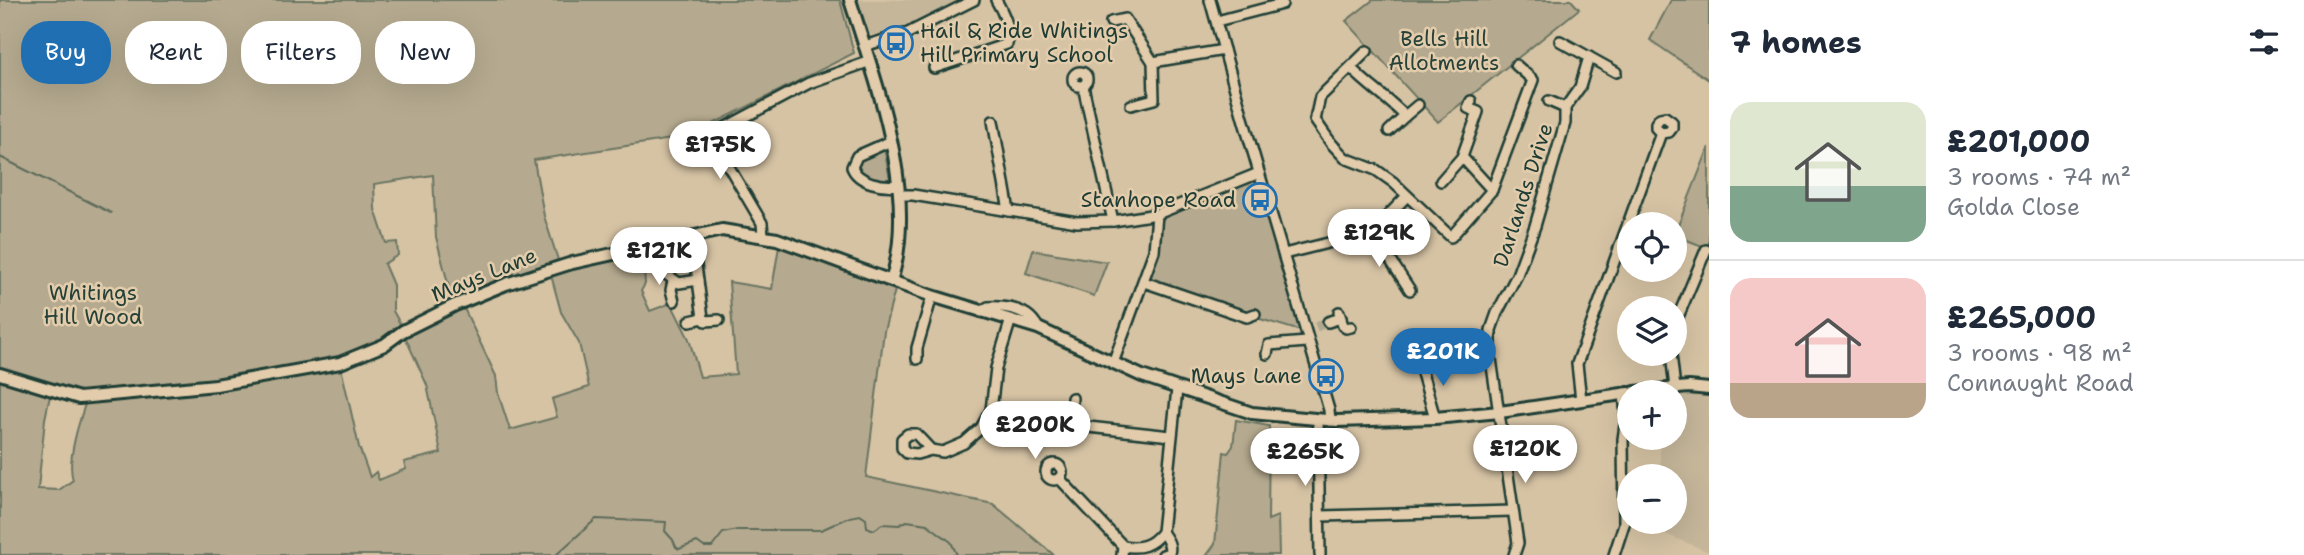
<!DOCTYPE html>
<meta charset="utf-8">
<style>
:root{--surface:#fff;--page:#f6f6f7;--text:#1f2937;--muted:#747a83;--line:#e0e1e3;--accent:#1f6fb2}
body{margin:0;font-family:"Shantell Sans",sans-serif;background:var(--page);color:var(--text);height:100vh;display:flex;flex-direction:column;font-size:26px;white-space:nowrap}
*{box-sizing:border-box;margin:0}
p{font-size:23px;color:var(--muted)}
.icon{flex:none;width:38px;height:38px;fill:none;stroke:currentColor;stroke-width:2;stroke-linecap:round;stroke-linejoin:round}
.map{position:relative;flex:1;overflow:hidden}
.sheet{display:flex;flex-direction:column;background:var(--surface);width:595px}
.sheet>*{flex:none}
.banner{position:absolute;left:21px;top:21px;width:665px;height:63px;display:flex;gap:14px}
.controls{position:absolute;left:1617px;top:212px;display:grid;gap:14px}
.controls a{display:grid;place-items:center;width:70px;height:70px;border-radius:50%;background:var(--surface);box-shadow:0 7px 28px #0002;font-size:35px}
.price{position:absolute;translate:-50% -60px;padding:0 16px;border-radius:24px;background:#fff;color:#222;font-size:23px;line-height:46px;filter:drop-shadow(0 2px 4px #0008)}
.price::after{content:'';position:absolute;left:50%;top:42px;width:21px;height:16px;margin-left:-10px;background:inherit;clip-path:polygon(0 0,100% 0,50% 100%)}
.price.selected{background:var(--accent);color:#fff}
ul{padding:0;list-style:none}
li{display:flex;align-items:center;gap:21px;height:175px;padding:0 21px}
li+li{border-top:2px solid var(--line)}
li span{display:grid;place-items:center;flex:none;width:196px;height:140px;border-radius:21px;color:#555}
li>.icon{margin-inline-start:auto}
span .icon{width:84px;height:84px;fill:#fffc;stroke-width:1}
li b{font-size:30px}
h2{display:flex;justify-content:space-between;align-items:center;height:84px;padding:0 21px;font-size:30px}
.chip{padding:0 24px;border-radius:28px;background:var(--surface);box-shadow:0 7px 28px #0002;font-size:24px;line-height:63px}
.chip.selected{background:var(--accent);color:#fff}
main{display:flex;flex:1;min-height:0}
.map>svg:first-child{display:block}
</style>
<main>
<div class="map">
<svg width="1709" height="555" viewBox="0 0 1709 555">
<rect width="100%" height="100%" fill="#d6c3a4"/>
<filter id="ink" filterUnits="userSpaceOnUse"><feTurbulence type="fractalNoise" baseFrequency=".0143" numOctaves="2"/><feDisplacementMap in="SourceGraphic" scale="14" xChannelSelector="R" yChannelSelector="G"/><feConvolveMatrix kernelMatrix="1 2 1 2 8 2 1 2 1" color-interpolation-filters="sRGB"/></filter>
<g filter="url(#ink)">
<g fill="#c5b69a">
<path d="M858,0H962L909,27L874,36L868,33Z"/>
<path d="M1693,394L1709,396V552L1663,533L1662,522H1675V476H1661L1659,438H1675V396Z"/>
</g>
<g fill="#b5aa8f" stroke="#6a7462" stroke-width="2" fill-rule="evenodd">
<path d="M0,0H840L854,53L705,128L704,134L534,160L544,216L558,260L452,299L436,237L433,175L374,184L375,209L386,243L397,242L398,255L384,264L393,285V311L404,331L461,302L496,376L498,393L510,430L557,417L552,399L589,387L579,343L561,312L551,275L643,254L645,284L641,291L650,311L671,303L689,339L700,377L736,374L729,282L772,289L779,246L895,290L884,331L866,477L993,504L1054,555H0ZM403,332L427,385L441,453L404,462L406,469L379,480L376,472L370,477L359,447L340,363ZM51,391L87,398C80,419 66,460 73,480L59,490L38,489L45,419Z"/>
<path d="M1373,0H1571L1579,9L1438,122L1346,21Z"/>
<path d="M1671,0H1709V80L1650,40Z"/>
<path d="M1709,147V249L1675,235V233Z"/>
<path d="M884,148L890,179C879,184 864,177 856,170L857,160Z"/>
<path d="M1259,173L1304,332L1183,296L1144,282L1157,214Z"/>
<path d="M1033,250L1107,262L1094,296L1026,273Z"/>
<path d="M1236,420L1269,426L1268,520L1278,516L1279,555H1207L1215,544L1224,452L1228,453L1233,446Z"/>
</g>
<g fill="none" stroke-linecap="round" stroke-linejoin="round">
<g stroke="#5d6b5a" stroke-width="2">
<path d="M0,157L111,213"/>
<path d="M556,555L596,519L666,522L665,531L673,540L676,547L679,549L697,542L704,547H712L723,533L737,530H821L850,517L860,515L866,519L867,527L874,530L882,524L899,525L907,521L927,524L951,542L957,555"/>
</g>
<path stroke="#b1a88e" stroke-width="9" stroke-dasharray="9 4.5" stroke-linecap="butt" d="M1316,327L1328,322"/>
<g stroke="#1f3d34" stroke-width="14">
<g id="minor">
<path d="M1210,0L1243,118L1329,410L1330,421"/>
<path d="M1217,21L1282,4L1280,0"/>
<path d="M1111,22L1125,19L1153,62L1154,99L1131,105"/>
<path d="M1560,41L1616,72"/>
<path d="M864,46L908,33L974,0"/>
<path d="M1367,51L1320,97L1315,120L1331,143L1345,158L1376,170L1393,182L1451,237L1492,190L1533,80L1516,65"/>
<path d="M1153,62L1224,50"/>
<path d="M934,68L1007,44C1012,31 1003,12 996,0"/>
<path d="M1351,68C1368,86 1388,98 1405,116L1418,105"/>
<circle cx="1080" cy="79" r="7"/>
<path d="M1083,86L1113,221"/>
<path d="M1549,101L1565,108"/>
<path d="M993,121L1009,211"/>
<path d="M1389,131L1405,116"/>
<path d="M891,141L857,156L852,167C858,183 883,187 898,185"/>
<path d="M1462,157L1492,190"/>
<path d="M1441,181L1462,157L1478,112L1468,108L1471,101"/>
<path d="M900,195H913L1077,222L1113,221L1157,214L1259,173"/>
<path d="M1372,232L1410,290"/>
<path d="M763,235L762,223L716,145L713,138L715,133L809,83L868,62"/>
<path d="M660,242L667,275L679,283L698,280"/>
<path d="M1284,254L1372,232L1407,196"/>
<path d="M695,258L703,318L706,321L719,320"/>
<path d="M673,281L671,290L674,301"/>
<path d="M1144,282L1247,317L1255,314"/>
<path d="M981,312L988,307C1007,306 1029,309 1038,328"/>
<path d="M1339,312L1343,326L1346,328L1351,327"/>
<path d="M690,321L703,318"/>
<path d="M1328,322L1341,318"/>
<path d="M1675,324L1706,250"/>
<path d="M1267,354L1269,345L1307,342"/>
<path d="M1671,354L1675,388"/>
<path d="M917,359V348L932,296"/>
<path d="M1113,363L1154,251L1157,214"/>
<path d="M1420,366L1435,418"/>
<path d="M1072,398L1070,425L1171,436"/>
<path d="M1581,400L1577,364L1661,133L1669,132L1672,128V122L1665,117L1660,118L1656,123V128L1661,133"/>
<path d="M1318,420L1320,555"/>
<path d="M1057,424L1070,425"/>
<path d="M931,450L917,454L907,453L902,448V439L908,434H916L931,450L943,452L964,443L981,428L991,410L996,368L1011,319"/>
<circle cx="1054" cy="472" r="8"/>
<path d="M1059,478L1123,546L1122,555"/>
<path d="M1321,516L1513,511"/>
<path d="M1123,546C1140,549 1151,546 1162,532"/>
<path d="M1163,555L1169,553C1172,545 1166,538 1162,532L1177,389"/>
<path d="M1514,555L1518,543L1491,359V330L1497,313L1517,275L1535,226L1565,123V108L1580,87L1589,57"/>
<path d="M1614,555L1624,524L1623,439L1626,418L1624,393"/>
</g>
</g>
<g stroke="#1f3d34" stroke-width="16">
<g id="tertiary">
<path d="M850,0C876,83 919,194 891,281"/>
<path d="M0,374L79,398L216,385L340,363L384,345L403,331L455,305L506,284L572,263L722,230L777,239L932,296L1038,328L1142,376L1252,413L1337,421L1435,418L1500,412L1629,393"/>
<path d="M1635,392L1689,387L1709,389"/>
</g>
</g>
<use href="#minor" stroke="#e2ccab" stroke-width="9"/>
<use href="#tertiary" stroke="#e2ccab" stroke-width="10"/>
</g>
</g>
<defs>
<g id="bus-ring" transform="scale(1.75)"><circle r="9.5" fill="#e2ccab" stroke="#1f6fb2" stroke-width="1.5"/><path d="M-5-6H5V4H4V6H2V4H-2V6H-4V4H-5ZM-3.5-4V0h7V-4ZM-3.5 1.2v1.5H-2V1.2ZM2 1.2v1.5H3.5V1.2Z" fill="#1f6fb2"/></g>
</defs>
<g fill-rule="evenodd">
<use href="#bus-ring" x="896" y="43"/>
<use href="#bus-ring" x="1260" y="200"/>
<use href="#bus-ring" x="1326" y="376"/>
</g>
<g text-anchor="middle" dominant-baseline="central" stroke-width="5" stroke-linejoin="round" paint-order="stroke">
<g font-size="21" fill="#1f3d34" stroke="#e2ccab" text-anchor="end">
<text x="920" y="31" text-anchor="start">Hail &amp; Ride Whitings<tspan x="920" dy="24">Hill Primary School</tspan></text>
<text x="1236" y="200">Stanhope Road</text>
<text x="1302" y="376">Mays Lane</text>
</g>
<g font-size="21" fill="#264239" stroke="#e2ccab">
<text x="1444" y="39">Bells Hill<tspan x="1444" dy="24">Allotments</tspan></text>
<text x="93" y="293">Whitings<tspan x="93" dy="24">Hill Wood</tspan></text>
</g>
<g font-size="21" fill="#1f3d34" stroke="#e2ccab">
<text transform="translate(1523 195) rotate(-72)">Darlands Drive</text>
<text transform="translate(484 275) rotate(-22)">Mays Lane</text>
</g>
</g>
</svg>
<div class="controls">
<a><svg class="icon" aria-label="locate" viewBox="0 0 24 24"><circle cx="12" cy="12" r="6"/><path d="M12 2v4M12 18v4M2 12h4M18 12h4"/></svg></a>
<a><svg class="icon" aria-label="layers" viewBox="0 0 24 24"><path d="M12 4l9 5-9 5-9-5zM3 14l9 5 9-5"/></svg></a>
<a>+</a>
<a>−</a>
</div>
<b class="price" style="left:720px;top:181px">£175K</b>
<b class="price" style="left:1379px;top:269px">£129K</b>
<b class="price" style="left:659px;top:287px">£121K</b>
<b class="price selected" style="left:1443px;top:388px">£201K</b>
<b class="price" style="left:1035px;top:461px">£200K</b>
<b class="price" style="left:1525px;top:485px">£120K</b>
<b class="price" style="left:1305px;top:488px">£265K</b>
<div class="banner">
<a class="chip selected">Buy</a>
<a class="chip">Rent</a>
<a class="chip">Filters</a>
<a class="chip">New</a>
</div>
</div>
<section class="sheet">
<h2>7 homes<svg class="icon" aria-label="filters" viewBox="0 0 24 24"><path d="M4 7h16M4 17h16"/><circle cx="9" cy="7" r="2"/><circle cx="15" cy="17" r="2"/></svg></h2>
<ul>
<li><span style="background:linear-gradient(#dfe7d0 60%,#7fa58c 0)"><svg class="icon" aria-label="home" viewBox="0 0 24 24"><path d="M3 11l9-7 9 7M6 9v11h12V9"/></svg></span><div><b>£201,000</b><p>3 rooms · 74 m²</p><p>Golda Close</p></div></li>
<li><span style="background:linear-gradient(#f6c9c9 75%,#b9a48a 0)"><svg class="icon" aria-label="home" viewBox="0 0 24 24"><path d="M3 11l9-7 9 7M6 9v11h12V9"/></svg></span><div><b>£265,000</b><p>3 rooms · 98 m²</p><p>Connaught Road</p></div></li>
</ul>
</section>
</main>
